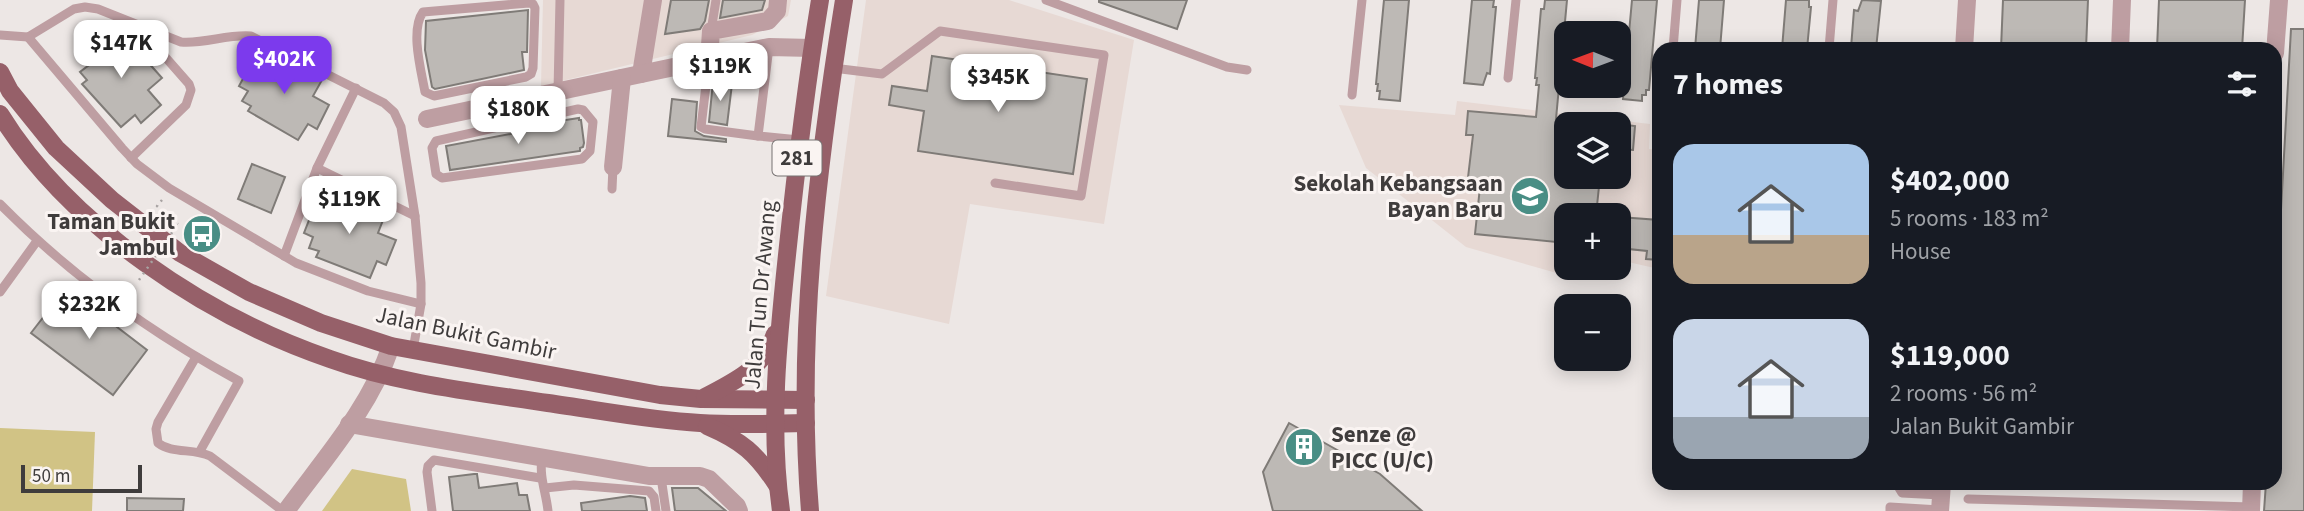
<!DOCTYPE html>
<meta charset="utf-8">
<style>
:root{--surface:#171b24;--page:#242831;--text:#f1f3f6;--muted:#9ea1a6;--accent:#7c3aed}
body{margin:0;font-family:"Source Sans 3",sans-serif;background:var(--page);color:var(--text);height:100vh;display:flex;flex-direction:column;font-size:26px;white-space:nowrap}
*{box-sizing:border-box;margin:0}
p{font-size:23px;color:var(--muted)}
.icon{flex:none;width:38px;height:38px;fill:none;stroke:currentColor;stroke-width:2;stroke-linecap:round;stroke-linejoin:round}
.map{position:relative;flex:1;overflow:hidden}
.sheet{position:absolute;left:1652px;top:42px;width:630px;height:448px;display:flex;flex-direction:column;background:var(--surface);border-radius:21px;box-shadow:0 4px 18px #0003}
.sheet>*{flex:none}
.needle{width:46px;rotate:271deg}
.tools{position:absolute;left:1554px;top:21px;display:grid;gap:14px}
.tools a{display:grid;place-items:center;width:77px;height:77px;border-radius:14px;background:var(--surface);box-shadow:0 4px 18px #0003;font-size:35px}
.scale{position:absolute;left:21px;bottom:18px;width:121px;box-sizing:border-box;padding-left:7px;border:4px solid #3f3c3c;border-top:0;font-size:19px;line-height:24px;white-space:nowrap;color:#3f3c3c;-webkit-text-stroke:5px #faf4f2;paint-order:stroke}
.price{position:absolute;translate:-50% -60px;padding:0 16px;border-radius:14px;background:#fff;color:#222;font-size:23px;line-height:46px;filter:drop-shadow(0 2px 4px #0008)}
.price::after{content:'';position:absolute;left:50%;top:42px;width:21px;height:16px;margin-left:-10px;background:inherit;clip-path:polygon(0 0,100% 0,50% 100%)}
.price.on{background:var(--accent);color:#fff}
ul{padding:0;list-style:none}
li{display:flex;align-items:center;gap:21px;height:175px;padding:0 21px}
li span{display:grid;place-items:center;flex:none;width:196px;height:140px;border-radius:21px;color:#555}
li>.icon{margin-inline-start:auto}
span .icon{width:84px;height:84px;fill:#fffc;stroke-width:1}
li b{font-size:30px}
h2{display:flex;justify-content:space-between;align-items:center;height:84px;padding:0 21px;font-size:30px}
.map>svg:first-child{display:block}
</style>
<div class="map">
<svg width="2304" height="511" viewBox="0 0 2304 511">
<rect width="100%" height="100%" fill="#ede7e5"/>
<g fill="#e7d9d4" fill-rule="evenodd">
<path d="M543,0H791L788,16L752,35L541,86Z"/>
<path d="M866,0H1009L1134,40L1104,224L970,204L949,324L826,296Z"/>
<path d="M1457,101L1650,124L1649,149L1659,150V269L1619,260V215H1566V268H1582L1567,276L1466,247L1366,168L1339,105L1455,115ZM1566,124H1619V177H1566Z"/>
</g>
<g fill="#d1c385">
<path d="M0,428L95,432L92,511H0Z"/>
<path d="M352,469L406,479L411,511H322Z"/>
</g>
<g fill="#bdb9b5" stroke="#7f7b77" stroke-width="2">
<path d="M671,0H709L705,21L700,29L665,34Z"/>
<path d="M723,0H765L762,10L720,18Z"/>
<path d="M1099,0H1187L1177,29L1099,2Z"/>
<path d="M1384,0H1409L1400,101L1379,99L1380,91H1377L1378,84H1376Z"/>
<path d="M1472,0H1494L1493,7H1496L1490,74L1487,73L1483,85L1464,83Z"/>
<path d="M1545,0H1567L1556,119L1566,120V177H1600L1596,215H1566V243L1475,234L1480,187L1467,186L1473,135H1466L1468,111L1536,117L1539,85H1536L1537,78H1535L1541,9H1544Z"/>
<path d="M1632,0H1657L1649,90H1646V95H1642V101L1623,99Z"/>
<path d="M1699,0H1724L1720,49H1695Z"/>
<path d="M1786,0H1809V7H1811L1807,49H1782Z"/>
<path d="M1862,0L1881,1L1876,49L1851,48L1854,10L1858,11Z"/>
<path d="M2003,0H2088L2086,49H2001Z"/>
<path d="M2159,0H2245L2242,49H2157Z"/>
<path d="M528,10L527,52H522L524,70L435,89L432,87L425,50L426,21Z"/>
<path d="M2291,29H2304V511H2264L2266,483H2275V318Z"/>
<path d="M122,33L162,78L148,90L161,105L141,123L135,115L121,127L82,84L87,80L80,72L89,65L82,57L100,40L106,47Z"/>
<path d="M268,52L322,80L313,96L329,105L317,129L308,124L298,140L248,111L251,106L242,101L248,91L239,86L251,64L259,69Z"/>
<path d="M932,56L1087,79L1073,174L918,151L924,111L889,105L892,86L927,91Z"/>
<path d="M713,82L732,84L727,125L709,122Z"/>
<path d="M672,99L697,102L695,131L704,136L726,139V142L668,136Z"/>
<path d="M579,118V120H581L584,143L583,147L580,148V151L450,170L446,146L559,125V121Z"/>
<path d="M1619,124L1635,126L1633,150L1619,149Z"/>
<path d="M252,164L285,177L271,213L238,199Z"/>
<path d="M329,193L385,215L378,233L396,240L386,265L377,261L370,278L316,257L319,251L309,248L313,237L304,233L313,210L321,213Z"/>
<path d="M1619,217L1659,220V260L1646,259L1647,251L1619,248Z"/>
<path d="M66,288L147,350L113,395L31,333Z"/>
<path d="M1289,423L1380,474L1422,511H1273L1263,472Z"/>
<path d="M474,474H477L479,488L517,483L519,495H527L530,511H453L449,477Z"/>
<path d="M672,488H698L726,511H675Z"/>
<path d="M630,496L645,498L647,511H582L581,503Z"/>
<path d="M127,498L184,499L183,511H127Z"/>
</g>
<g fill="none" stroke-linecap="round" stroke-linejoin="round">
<path stroke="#a8a3a2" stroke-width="2.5" stroke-dasharray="2 5" stroke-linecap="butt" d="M162,200L157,206L178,224"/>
<g stroke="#be9ea2" stroke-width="9">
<path d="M1046,0L1227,67L1247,70"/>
<path d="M529,3L533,4L535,8L533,68L531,74L526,77L434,96L425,92C421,70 410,30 423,12Z"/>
<path d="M711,31L716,0"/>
<path d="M0,35L28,37L74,9L85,7L98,9L181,42C205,44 227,34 251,36L384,103L394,112L401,127L415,216L421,283V304L413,350"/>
<path d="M28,37L122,148L137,164L169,188L296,263L368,291L421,304"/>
<path d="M769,47L758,136L799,140"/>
<path d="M1673,49L1677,0"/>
<path d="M1829,49L1833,0"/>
<path d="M709,60L701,127L705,129L758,136"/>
<path d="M833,68L882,74L940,31L1104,55L1081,196L995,183"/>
<path d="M1508,78L1516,0"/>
<path d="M558,91L560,0"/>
<path d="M1352,95L1362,0"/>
<path d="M578,109L583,110L593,122L590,151L582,159L442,178L436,174L432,148L436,141Z"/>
<path d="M131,158L186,105L191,90L189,84L138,26"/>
<path d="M317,168L415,216"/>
<path d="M612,189L613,167"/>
<path d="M0,204C70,275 151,333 239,381L200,451"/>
<path d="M284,256L317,168L356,88"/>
<path d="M0,292L37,241"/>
<path d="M196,357L158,422L156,429L158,443C172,454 193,448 210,456L283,511"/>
<path d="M542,458C539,477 546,492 548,511"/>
<path d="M661,477L666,511"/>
<path d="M1896,483L1902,493L1941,495"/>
<path d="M545,488L574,485L649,491L654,497L656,511"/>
<path d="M1968,499L2251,507"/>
<path d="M432,511L427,472L428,466L434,460L540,478"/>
<path d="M1890,511V507L1940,510"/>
</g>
<g stroke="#be9ea2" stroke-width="18">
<path d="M1964,49L1967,0"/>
<path d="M2120,49L2122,0"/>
<path d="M2275,53L2279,0"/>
<path d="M709,60L711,31L768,21L777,11L778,0"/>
<path d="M641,74L653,0"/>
<path d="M427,119L769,47L812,48"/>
<path d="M613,167L622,78"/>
<path d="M349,424L649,476H700L709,479L737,506L739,511"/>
<path d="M286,511C324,459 370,408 391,346"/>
<path d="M1940,511L1942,483"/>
<path d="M2251,511L2252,483"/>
</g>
<g stroke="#966069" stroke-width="18">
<path d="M0,72L10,91L56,148L112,200L180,253L249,292L321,323L391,346L660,395L701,399L806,400"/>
<path d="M0,114C69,226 207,317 330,359C399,384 475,392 548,403C598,410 648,420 700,423C735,425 771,424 806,423"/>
<path d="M705,397C735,381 763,369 775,334"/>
<path d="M707,426C742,441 756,453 777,485"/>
<path d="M781,511C769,426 778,340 787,255C796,169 806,85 820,0"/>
<path d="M810,511C796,340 817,168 844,0"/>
</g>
<path stroke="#a8a3a2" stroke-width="2.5" stroke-dasharray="2 5" stroke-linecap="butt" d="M139,280L178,224"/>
</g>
<defs>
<g id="school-disc" transform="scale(2.0125)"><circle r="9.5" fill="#498e85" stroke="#faf4f2"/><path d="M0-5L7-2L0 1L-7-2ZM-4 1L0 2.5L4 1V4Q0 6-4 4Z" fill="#fff"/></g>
<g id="bus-disc" transform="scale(2.0125)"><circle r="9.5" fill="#498e85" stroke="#faf4f2"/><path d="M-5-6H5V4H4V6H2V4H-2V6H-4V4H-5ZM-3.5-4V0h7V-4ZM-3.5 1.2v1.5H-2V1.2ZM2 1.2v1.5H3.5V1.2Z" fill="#fff"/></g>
<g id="building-disc" transform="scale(2.0125)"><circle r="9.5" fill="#498e85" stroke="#faf4f2"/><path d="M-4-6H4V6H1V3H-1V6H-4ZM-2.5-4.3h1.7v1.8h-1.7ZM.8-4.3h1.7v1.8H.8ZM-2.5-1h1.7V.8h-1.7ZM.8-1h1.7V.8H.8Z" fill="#fff"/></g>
</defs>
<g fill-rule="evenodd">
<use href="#school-disc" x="1530" y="196"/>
<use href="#bus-disc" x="202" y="234"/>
<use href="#building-disc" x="1304" y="447"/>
</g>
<g text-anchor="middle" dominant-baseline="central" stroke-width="6" stroke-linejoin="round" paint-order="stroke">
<rect fill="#faf4f2" stroke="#777373" stroke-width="2" x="772.5" y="140.5" width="49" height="35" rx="5"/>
<g font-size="21" font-weight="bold" fill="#3f3c3c">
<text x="797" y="158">281</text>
</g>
<g font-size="23" font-weight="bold" fill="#3f3c3c" stroke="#faf4f2" text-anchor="end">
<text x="1503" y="183">Sekolah Kebangsaan<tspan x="1503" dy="26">Bayan Baru</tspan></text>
<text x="175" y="221">Taman Bukit<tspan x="175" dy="26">Jambul</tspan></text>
<text x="1331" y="434" text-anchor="start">Senze @<tspan x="1331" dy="26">PICC (U/C)</tspan></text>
</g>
<g font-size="23" fill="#3f3c3c" stroke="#faf4f2">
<text transform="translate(760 295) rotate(-85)">Jalan Tun Dr Awang</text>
<text transform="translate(466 333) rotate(12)">Jalan Bukit Gambir</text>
</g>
</g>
</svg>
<div class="tools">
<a><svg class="needle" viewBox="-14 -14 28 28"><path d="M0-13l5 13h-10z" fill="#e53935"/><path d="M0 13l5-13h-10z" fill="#9ea1a6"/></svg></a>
<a><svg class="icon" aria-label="layers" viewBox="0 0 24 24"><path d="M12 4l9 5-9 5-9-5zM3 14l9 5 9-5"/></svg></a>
<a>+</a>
<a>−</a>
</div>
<div class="scale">50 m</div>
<b class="price" style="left:121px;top:80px">$147K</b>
<b class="price on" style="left:284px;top:96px">$402K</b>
<b class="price" style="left:720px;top:103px">$119K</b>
<b class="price" style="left:998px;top:114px">$345K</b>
<b class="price" style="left:518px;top:146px">$180K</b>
<b class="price" style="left:349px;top:236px">$119K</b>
<b class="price" style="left:89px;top:341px">$232K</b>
<section class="sheet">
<h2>7 homes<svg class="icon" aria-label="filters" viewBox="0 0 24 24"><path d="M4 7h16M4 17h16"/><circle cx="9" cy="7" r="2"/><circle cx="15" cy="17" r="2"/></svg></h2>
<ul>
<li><span style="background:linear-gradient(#a9c7e8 65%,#b9a48a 0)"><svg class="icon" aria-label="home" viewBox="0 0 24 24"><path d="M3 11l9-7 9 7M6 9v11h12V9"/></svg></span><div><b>$402,000</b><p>5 rooms · 183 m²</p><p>House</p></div></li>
<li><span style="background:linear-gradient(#c9d6e8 70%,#9aa5b1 0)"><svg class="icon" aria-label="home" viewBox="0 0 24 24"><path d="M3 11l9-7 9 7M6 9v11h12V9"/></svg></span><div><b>$119,000</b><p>2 rooms · 56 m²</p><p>Jalan Bukit Gambir</p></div></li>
</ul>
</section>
</div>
